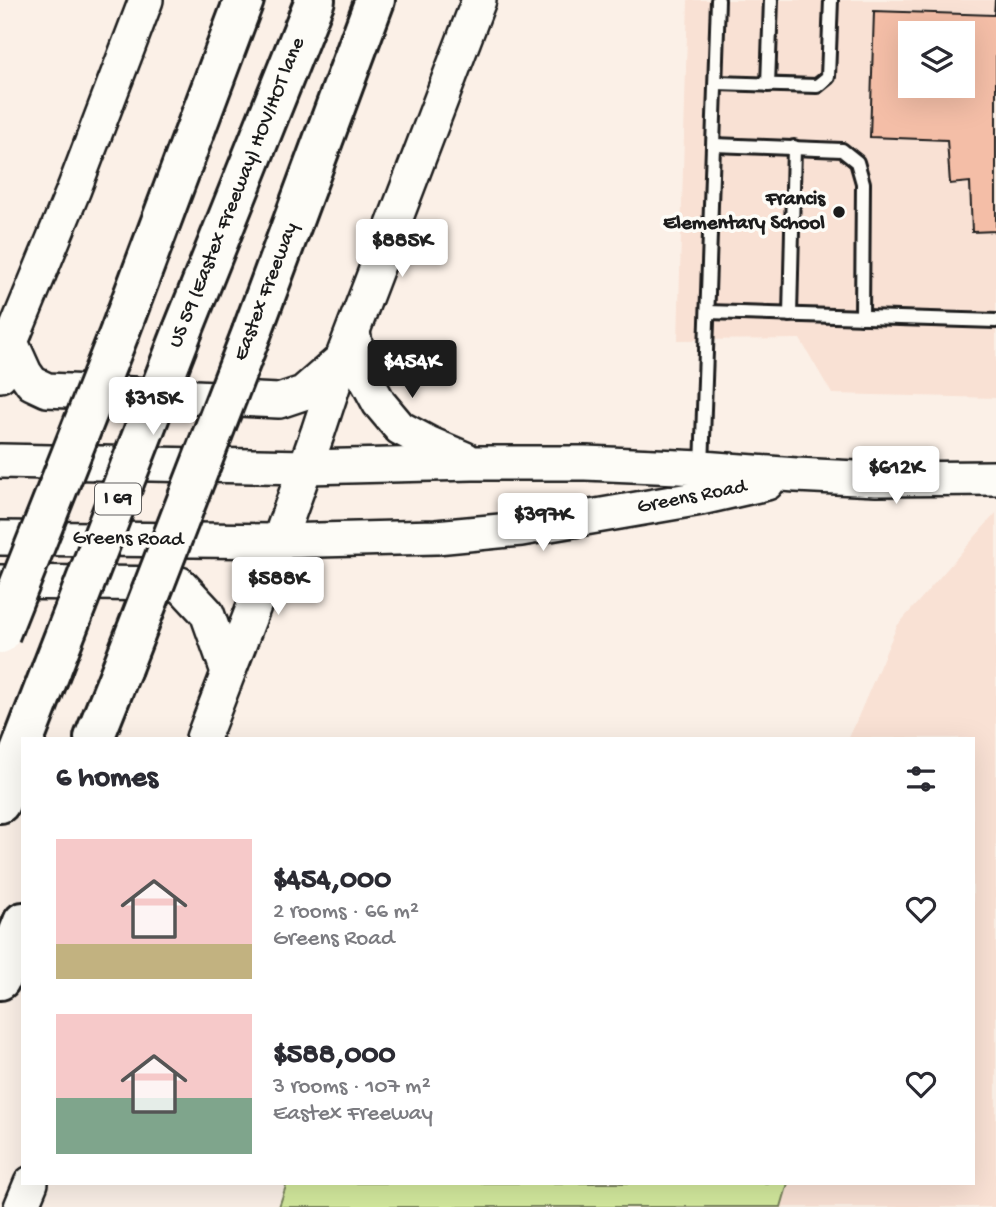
<!DOCTYPE html>
<meta charset="utf-8">
<style>
:root{--surface:#fff;--page:#f7f7f7;--text:#2b2b33;--muted:#7c7c81;--accent:#1c1c1c}
body{margin:0;font-family:"Gochi Hand",sans-serif;background:var(--page);color:var(--text);height:100vh;display:flex;flex-direction:column;font-size:26px;white-space:nowrap}
*{box-sizing:border-box;margin:0}
p{font-size:23px;color:var(--muted)}
.icon{flex:none;width:38px;height:38px;fill:none;stroke:currentColor;stroke-width:2;stroke-linecap:round;stroke-linejoin:round}
.map{position:relative;flex:1;overflow:hidden}
.panel{position:absolute;left:21px;top:737px;width:954px;height:448px;display:flex;flex-direction:column;background:var(--surface);border-radius:0px;box-shadow:0 7px 28px #0002}
.panel>*{flex:none}
.buttons{position:absolute;left:898px;top:21px;display:grid;gap:14px}
.buttons a{display:grid;place-items:center;width:77px;height:77px;border-radius:0px;background:var(--surface);box-shadow:0 7px 28px #0002;font-size:35px}
.price{position:absolute;translate:-50% -60px;padding:0 16px;border-radius:7px;background:#fff;color:#222;font-size:23px;line-height:46px;filter:drop-shadow(0 2px 4px #0008)}
.price::after{content:'';position:absolute;left:50%;top:42px;width:21px;height:16px;margin-left:-10px;background:inherit;clip-path:polygon(0 0,100% 0,50% 100%)}
.price.selected{background:var(--accent);color:#fff}
ul{padding:0;list-style:none}
li{display:flex;align-items:center;gap:21px;height:175px;padding:0 35px}
li span{display:grid;place-items:center;flex:none;width:196px;height:140px;border-radius:0px;color:#555}
li>.icon{margin-inline-start:auto}
span .icon{width:84px;height:84px;fill:#fffc;stroke-width:1}
li b{font-size:30px}
h2{display:flex;justify-content:space-between;align-items:center;height:84px;padding:0 35px;font-size:30px}
.map>svg:first-child{display:block}
</style>
<div class="map">
<svg width="996" height="1207" viewBox="0 0 996 1207">
<rect width="100%" height="100%" fill="#fbf0e7"/>
<filter id="ink" filterUnits="userSpaceOnUse"><feTurbulence type="fractalNoise" baseFrequency=".0143" numOctaves="2"/><feDisplacementMap in="SourceGraphic" scale="14" xChannelSelector="R" yChannelSelector="G"/><feConvolveMatrix kernelMatrix="1 2 1 2 8 2 1 2 1" color-interpolation-filters="sRGB"/></filter>
<g filter="url(#ink)">
<g fill="#f9e1d4" fill-rule="evenodd">
<path d="M688,0H996V398L832,394L800,339L678,340ZM910,33H962V86H910Z"/>
<path d="M996,513V1207H781L788,1183H973V738H849L897,626Z"/>
</g>
<path fill="#d3e99d" stroke="#78825c" stroke-width="2" d="M287,1183H788L781,1207H279Z"/>
<path fill="#f4bea7" stroke="#1c1c1c" stroke-width="2" fill-rule="evenodd" d="M995,0H996V231L972,232L970,182L950,184L947,140L870,137L874,11L994,15ZM910,33H962V86H910Z"/>
<g fill="none" stroke-linecap="round" stroke-linejoin="round">
<g stroke="#1c1c1c" stroke-width="18">
<g id="lane">
<path d="M716,83L817,86L828,77L831,0"/>
<path d="M768,85L771,0"/>
<path d="M714,145L842,150L857,162L863,183L862,317"/>
<path d="M708,312L996,321"/>
<path d="M790,315L794,147"/>
<path d="M702,468L718,0"/>
</g>
</g>
<g stroke="#1c1c1c" stroke-width="38">
<g id="secondary">
<path d="M353,333L360,368L379,403L400,428L430,444L465,459"/>
<path d="M11,342L25,373L32,383L47,390L279,401L303,393L342,359"/>
<path d="M0,375L11,342L74,189L146,0"/>
<path d="M0,461L306,467L473,463H585L702,468L796,475L876,479L996,478"/>
<path d="M0,538L279,541L436,537L521,529L701,498L767,483"/>
<path d="M0,582L180,584L207,613L228,672"/>
<path d="M203,738L279,541L318,432L342,359L479,0"/>
<path d="M21,1207L31,1183"/>
</g>
</g>
<g stroke="#1c1c1c" stroke-width="44">
<g id="highway">
<path d="M183,330L315,0"/>
<path d="M120,331L244,0"/>
<path d="M252,332L375,0"/>
<path d="M25,738L52,668"/>
<path d="M94,738L122,668"/>
<path d="M0,803L23,744"/>
<path d="M0,980L23,922"/>
</g>
</g>
<use href="#lane" stroke="#fdfcf7" stroke-width="12"/>
<use href="#secondary" stroke="#fdfcf7" stroke-width="33"/>
<use href="#highway" stroke="#fdfcf7" stroke-width="38"/>
<g stroke="#1c1c1c" stroke-width="44" stroke-linecap="butt">
<g id="highway-bridge">
<path d="M0,634L120,331"/>
<path d="M52,668L183,330"/>
<path d="M122,668L252,332"/>
</g>
</g>
<use href="#highway-bridge" stroke="#fdfcf7" stroke-width="38"/>
</g>
</g>
<circle fill="#1c1c1c" stroke="#fdfcf7" stroke-width="2.5" cx="839" cy="212" r="7"/>
<g text-anchor="middle" dominant-baseline="central" stroke-width="7" stroke-linejoin="round" paint-order="stroke">
<rect fill="#fdfcf7" stroke="#605f5e" stroke-width="2" x="95" y="483.5" width="46" height="31" rx="5"/>
<g font-size="19" font-weight="bold" fill="#1c1c1c">
<text x="118" y="499">I 69</text>
</g>
<g font-size="21" fill="#1c1c1c" stroke="#fdfcf7">
<text transform="translate(238 193) rotate(-68)">US 59 (Eastex Freeway) HOV/HOT lane</text>
<text transform="translate(267 292) rotate(-69)">Eastex Freeway</text>
<text transform="translate(692 498) rotate(-11)">Greens Road</text>
<text transform="translate(128 540) rotate(1)">Greens Road</text>
</g>
<g font-size="21" font-weight="bold" fill="#1c1c1c" stroke="#fdfcf7" text-anchor="end">
<text x="825" y="200">Francis<tspan x="825" dy="24">Elementary School</tspan></text>
</g>
</g>
</svg>
<div class="buttons">
<a><svg class="icon" aria-label="layers" viewBox="0 0 24 24"><path d="M12 4l9 5-9 5-9-5zM3 14l9 5 9-5"/></svg></a>
</div>
<b class="price" style="left:402px;top:279px">$885K</b>
<b class="price selected" style="left:412px;top:400px">$454K</b>
<b class="price" style="left:153px;top:437px">$315K</b>
<b class="price" style="left:896px;top:506px">$612K</b>
<b class="price" style="left:543px;top:553px">$397K</b>
<b class="price" style="left:278px;top:617px">$588K</b>
<section class="panel">
<h2>6 homes<svg class="icon" aria-label="filters" viewBox="0 0 24 24"><path d="M4 7h16M4 17h16"/><circle cx="9" cy="7" r="2"/><circle cx="15" cy="17" r="2"/></svg></h2>
<ul>
<li><span style="background:linear-gradient(#f6c9c9 75%,#c2b280 0)"><svg class="icon" aria-label="home" viewBox="0 0 24 24"><path d="M3 11l9-7 9 7M6 9v11h12V9"/></svg></span><div><b>$454,000</b><p>2 rooms · 66 m²</p><p>Greens Road</p></div><svg class="icon" aria-label="heart" viewBox="0 0 24 24"><path d="M12 20l-8-8c-3-5 5-10 8-4 3-6 11-1 8 4z"/></svg></li>
<li><span style="background:linear-gradient(#f6c9c9 60%,#7fa58c 0)"><svg class="icon" aria-label="home" viewBox="0 0 24 24"><path d="M3 11l9-7 9 7M6 9v11h12V9"/></svg></span><div><b>$588,000</b><p>3 rooms · 107 m²</p><p>Eastex Freeway</p></div><svg class="icon" aria-label="heart" viewBox="0 0 24 24"><path d="M12 20l-8-8c-3-5 5-10 8-4 3-6 11-1 8 4z"/></svg></li>
</ul>
</section>
</div>
